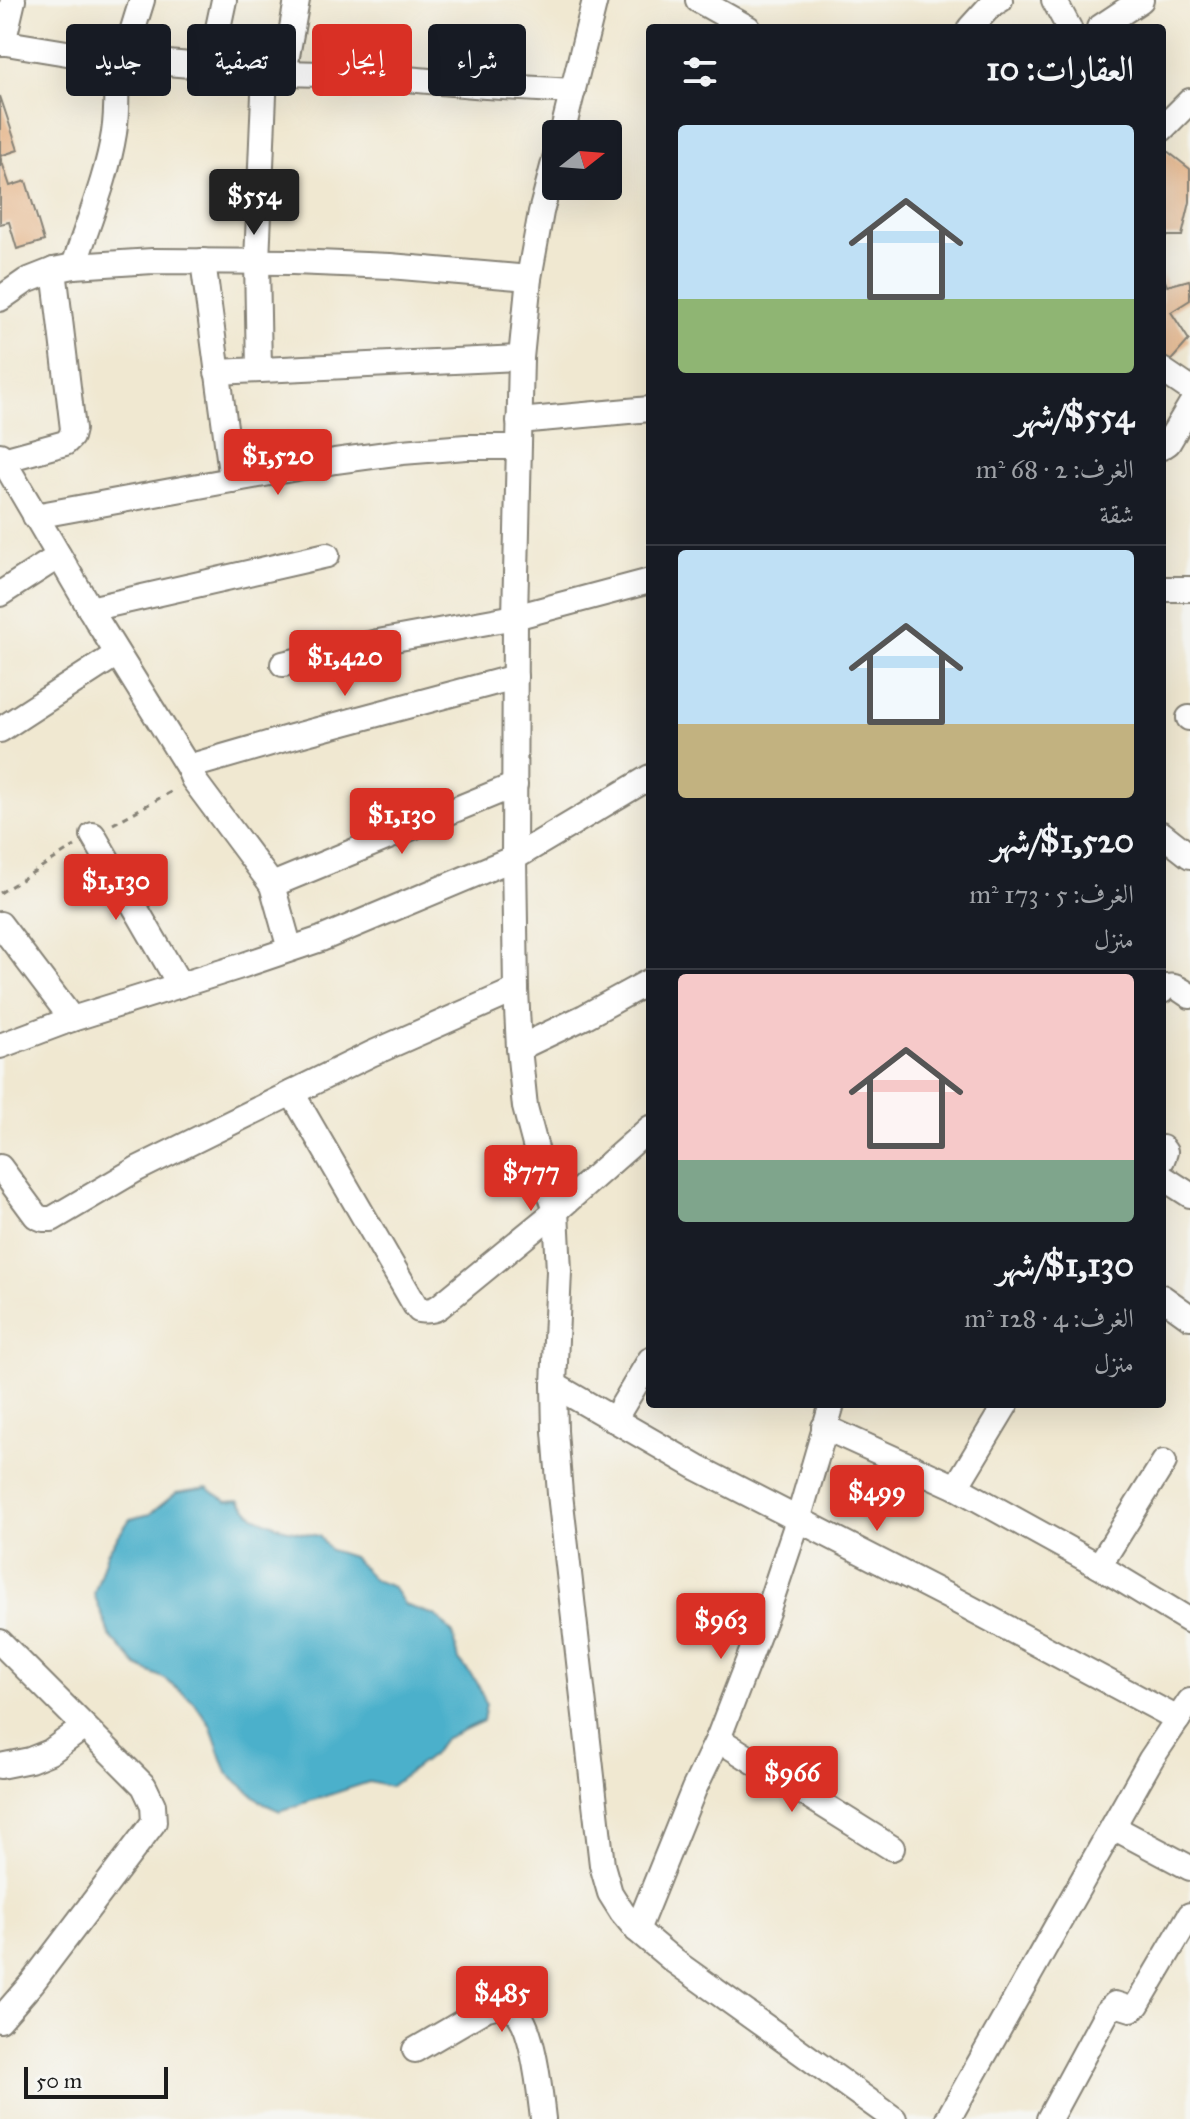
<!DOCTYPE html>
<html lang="ar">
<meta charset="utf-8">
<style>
:root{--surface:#171b24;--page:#242831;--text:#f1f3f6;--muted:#9ea1a6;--line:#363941;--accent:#d93025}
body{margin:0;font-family:"IM FELL Great Primer",Amiri,serif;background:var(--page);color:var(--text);direction:rtl;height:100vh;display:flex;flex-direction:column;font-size:30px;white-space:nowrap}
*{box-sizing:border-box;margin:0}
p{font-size:26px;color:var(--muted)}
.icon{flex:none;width:44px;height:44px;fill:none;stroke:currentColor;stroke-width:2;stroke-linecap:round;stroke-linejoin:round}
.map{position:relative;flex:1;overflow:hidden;direction:ltr}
.details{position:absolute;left:646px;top:24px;width:520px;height:1384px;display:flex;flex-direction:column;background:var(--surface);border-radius:8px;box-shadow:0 8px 32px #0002;direction:rtl}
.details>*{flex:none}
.top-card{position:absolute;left:24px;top:24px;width:502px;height:72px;direction:rtl;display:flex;gap:16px}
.needle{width:52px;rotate:73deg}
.tools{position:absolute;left:542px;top:120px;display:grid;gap:16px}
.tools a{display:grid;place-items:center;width:80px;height:80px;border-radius:8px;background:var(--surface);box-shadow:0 8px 32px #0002;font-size:40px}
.scale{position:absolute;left:24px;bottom:20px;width:144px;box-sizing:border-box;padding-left:8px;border:4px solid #1c1c1c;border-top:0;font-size:22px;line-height:28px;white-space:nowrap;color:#1c1c1c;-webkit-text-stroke:6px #f6f6f2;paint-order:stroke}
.price{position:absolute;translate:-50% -68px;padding:0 18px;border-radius:8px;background:var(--accent);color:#fff;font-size:26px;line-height:52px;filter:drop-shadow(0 2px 4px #0008)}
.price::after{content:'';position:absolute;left:50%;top:48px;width:24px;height:18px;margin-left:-12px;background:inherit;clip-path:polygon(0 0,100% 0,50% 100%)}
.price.on{background:#222;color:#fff}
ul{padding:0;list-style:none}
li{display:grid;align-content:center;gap:16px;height:424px;padding:0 32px}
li+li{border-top:2px solid var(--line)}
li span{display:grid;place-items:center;height:248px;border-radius:8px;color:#555}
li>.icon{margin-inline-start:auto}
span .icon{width:144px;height:144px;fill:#fffc;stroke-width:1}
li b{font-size:34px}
h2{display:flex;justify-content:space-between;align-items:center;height:96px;padding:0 32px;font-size:34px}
.pill{padding:0 28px;border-radius:8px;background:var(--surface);box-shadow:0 8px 32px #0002;font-size:28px;line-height:72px}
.pill.on{background:var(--accent);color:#fff}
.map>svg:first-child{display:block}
</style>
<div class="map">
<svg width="1190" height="2119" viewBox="0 0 1190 2119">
<rect width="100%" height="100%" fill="#f6f6f2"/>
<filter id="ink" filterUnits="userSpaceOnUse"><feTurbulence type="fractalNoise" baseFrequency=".0125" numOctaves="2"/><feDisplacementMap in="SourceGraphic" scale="16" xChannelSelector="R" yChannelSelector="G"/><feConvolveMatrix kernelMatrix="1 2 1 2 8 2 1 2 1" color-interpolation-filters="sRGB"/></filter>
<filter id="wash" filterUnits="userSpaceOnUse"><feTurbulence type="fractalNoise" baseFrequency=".006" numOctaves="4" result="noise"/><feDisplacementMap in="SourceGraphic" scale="32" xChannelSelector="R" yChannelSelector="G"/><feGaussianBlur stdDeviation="1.8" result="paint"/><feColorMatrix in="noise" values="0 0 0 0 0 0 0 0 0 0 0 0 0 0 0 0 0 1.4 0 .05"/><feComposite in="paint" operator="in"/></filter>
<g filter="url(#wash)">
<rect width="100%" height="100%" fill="#f0e8d1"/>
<path fill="#4bb0cb" stroke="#346674" stroke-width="2" d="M207,1488L227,1501L239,1500L254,1516L284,1529L319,1536L330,1550L352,1557L374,1580L393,1587L405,1605L437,1616L453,1634L459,1660L477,1682L486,1704L483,1721L444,1739L432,1755L390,1787L369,1782L280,1811L264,1804L227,1773L210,1725L194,1702L165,1679L137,1666L110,1636L94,1594L107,1553L130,1519L150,1514L176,1493Z"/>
<g id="blocks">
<g fill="#e5b58a">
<path d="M0,96L18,150L0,156Z"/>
<path d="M1162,147L1190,169V202L1182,236H1162Z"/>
<path d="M0,156L10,186L26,181L44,241L17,249L9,222L0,224Z"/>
<path d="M1162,273L1167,286L1189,280L1190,283V300L1171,312L1189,340L1167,365L1162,361Z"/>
</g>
</g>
</g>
<g filter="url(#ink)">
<use href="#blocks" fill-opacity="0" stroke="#868276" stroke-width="2"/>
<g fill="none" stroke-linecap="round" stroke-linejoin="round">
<g stroke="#868276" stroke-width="28">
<g id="minor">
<path d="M698,0L748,28"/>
<path d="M1054,0L1069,28"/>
<path d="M970,28L990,6L1000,0"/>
<path d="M1099,28L1141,0"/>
<path d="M0,42L85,56L284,73L361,75L486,86L573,91"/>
<path d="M3,43L13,0"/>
<path d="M124,58L142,0"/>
<path d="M210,66L224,0"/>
<path d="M284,73L297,0"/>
<path d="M1162,129L1190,101"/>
<path d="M562,134L595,0"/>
<path d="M556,155L541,212L529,278L521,358L515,617L514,858L516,990L519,1048L525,1107L539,1160L556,1211L559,1271L554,1385L555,1431L560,1494L602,1865L610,1893L622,1912L637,1930L674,1961L894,2119"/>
<path d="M203,261L232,480"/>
<path d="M74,266C88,222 107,178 114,133C118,108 116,82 116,57"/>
<path d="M0,299L26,281L54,270L74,266L153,261L293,262L390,266L529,278"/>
<path d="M259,370L257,261L265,71"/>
<path d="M1162,370L1190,389"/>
<path d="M217,372L521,358"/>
<path d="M519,421L650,409"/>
<path d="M1162,447L1168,443L1190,406"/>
<path d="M0,455L96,619L188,767L193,779L272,885L290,949"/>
<path d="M3,460L65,443L71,437L73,429L54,270"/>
<path d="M35,516L335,461L402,452L466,447H518"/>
<path d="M1162,589H1190"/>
<path d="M0,594L59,556"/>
<path d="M90,609L327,555"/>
<path d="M283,664L378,642L515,617L650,581"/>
<path d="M1189,718H1190"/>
<path d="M0,730L117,654"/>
<path d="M188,767L288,738L515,677"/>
<path d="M1162,834L1190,856"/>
<path d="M93,835L180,985"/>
<path d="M272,885L515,785"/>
<path d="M0,924L72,1019"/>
<path d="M1162,991C1171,981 1181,990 1190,996"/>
<path d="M0,1046L72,1019L238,967L321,939L514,858L650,777"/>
<path d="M519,1048L584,1017L650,981"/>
<path d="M292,1093L415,1305L419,1310C427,1311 433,1311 440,1306L556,1211L650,1128"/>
<path d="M1162,1148L1165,1152L1162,1160"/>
<path d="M0,1167L36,1216L43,1219H52L137,1169L218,1129L371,1054L516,990"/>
<path d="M1162,1177L1190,1195"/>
<path d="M1162,1297L1190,1317"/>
<path d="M554,1385L698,1468L955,1600L1178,1719"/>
<path d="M614,1420L650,1360"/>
<path d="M824,1427L956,1487L1099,1566L1190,1621"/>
<path d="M956,1487L1006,1404"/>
<path d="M1099,1566L1164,1462"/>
<path d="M0,1642L144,1786L153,1805L154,1822L32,1983L0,2020"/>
<path d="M718,1739L892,1848"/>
<path d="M0,1766L30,1760L50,1752L84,1727"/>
<path d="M1113,1827L1190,1868"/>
<path d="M637,1930L694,1789L718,1739L767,1612L798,1520L832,1404"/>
<path d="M415,2050L487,2008C497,2006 508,2002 516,2011C534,2028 540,2094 543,2119"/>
<path d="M948,2119L1151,1759L1190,1701"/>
<path d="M1049,2119L1107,2012L1115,2004L1131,2009L1137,2005L1190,1915"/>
</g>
</g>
<g stroke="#868276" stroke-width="3" stroke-dasharray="6 6" stroke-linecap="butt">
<path d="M113,824L176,789"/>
<path d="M0,893L75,846"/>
</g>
<use href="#minor" stroke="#fff" stroke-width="24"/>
</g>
</g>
</svg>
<div class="tools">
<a><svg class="needle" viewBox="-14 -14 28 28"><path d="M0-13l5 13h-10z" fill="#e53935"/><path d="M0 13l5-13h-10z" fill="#9ea1a6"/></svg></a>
</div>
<div class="scale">50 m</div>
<b class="price on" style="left:254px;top:237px">$554</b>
<b class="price" style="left:278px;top:497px">$1,520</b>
<b class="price" style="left:345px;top:698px">$1,420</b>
<b class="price" style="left:402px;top:856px">$1,130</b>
<b class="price" style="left:116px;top:922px">$1,130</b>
<b class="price" style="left:531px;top:1213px">$777</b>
<b class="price" style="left:877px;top:1533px">$499</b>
<b class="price" style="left:721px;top:1661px">$963</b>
<b class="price" style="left:792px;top:1814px">$966</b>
<b class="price" style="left:502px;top:2034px">$485</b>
<div class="top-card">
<a class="pill">شراء</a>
<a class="pill on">إيجار</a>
<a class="pill">تصفية</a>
<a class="pill">جديد</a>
</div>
<section class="details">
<h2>العقارات: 10<svg class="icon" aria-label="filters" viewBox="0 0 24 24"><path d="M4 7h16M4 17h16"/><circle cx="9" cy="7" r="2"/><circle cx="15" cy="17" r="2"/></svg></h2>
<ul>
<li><span style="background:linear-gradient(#bfe0f5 70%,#8fb573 0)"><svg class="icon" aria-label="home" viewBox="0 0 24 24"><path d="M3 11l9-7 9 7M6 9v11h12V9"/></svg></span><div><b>$554/شهر</b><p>الغرف: 2 · 68 m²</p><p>شقة</p></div></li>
<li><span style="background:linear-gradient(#bfe0f5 70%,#c2b280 0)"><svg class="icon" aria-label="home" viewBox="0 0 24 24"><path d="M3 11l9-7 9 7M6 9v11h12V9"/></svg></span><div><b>$1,520/شهر</b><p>الغرف: 5 · 173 m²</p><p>منزل</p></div></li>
<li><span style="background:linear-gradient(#f6c9c9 75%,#7fa58c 0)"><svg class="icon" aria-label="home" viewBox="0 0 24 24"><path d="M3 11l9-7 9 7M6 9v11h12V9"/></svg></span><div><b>$1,130/شهر</b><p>الغرف: 4 · 128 m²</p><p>منزل</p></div></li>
</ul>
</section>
</div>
